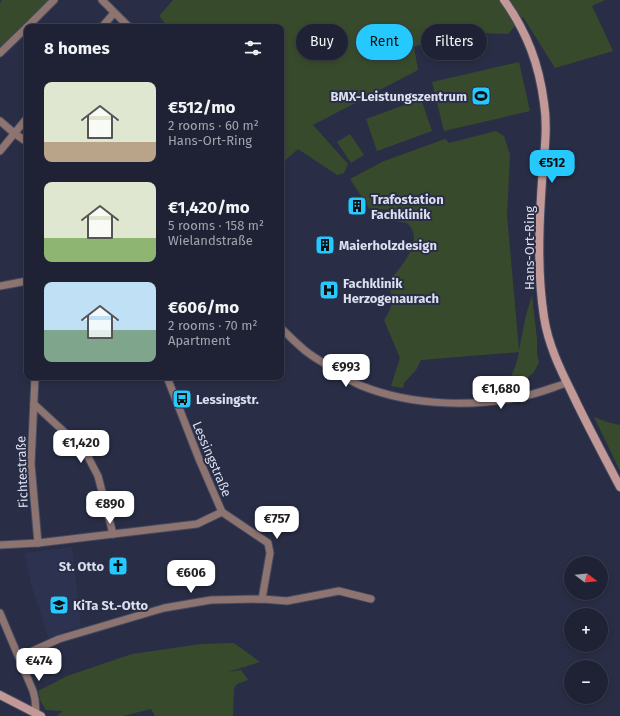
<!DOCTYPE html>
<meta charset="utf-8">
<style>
:root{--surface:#1f2234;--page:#272a3c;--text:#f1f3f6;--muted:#a1a4ac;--line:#3c3f4f;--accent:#25c9fe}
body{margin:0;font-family:"Fira Sans",sans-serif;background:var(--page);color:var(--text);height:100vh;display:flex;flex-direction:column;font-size:15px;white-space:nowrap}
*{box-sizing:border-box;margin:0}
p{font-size:13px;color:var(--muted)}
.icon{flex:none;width:22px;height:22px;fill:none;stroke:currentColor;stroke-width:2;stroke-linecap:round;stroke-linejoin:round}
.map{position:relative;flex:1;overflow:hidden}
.drawer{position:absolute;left:24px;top:24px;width:260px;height:356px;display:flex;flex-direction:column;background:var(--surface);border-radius:8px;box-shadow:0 2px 6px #0003,0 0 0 1px var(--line)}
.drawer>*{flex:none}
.guide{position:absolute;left:296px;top:24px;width:264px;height:36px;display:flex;gap:8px}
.needle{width:26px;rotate:106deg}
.buttons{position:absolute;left:564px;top:556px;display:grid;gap:8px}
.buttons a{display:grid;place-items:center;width:44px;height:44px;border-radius:50%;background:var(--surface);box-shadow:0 2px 6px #0003,0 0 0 1px var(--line);font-size:20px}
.price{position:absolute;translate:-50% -34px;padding:0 9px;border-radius:8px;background:#fff;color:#222;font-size:13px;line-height:26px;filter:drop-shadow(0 1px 2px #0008)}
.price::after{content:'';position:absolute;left:50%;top:24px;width:12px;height:9px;margin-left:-6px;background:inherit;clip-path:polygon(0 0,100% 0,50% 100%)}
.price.on{background:var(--accent);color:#111}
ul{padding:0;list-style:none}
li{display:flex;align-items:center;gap:12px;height:100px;padding:0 20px}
li span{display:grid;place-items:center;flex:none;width:112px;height:80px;border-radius:8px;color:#555}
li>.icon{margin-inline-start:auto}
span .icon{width:48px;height:48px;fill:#fffc;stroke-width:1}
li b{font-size:17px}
h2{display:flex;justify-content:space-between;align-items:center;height:48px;padding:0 20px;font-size:17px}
.tag{padding:0 14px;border-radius:18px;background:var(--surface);box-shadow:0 2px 6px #0003,0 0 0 1px var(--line);font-size:14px;line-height:36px}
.tag.on{background:var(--accent);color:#111}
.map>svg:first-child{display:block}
</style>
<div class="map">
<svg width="620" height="716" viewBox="0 0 620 716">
<rect width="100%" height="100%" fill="#292e46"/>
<path fill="#2d3251" d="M72,547L81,627L66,631L49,639L31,584L25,553Z"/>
<g fill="#384a2c">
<path d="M2,0H48L0,47V3Z"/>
<path d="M173,0H605L592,6L613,51L555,68L523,17L508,34L456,32L414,47L418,70L313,125L348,164L344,173L337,175L298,149L281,164V27H168L159,16Z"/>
<path d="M477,34L480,45L457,50L455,38Z"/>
<path d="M519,62L530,111L444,131L432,82Z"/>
<path d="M421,99L432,131L377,151L366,119Z"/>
<path d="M496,131L504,136L510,155L507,215L519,350L526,315L532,295L537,339V354L539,362L534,372L518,386L506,390C510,377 517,366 519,352L421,360L416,370L404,383L403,388L391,386L400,358L384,320C394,306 393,298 388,283C397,271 415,252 414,237C414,231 411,227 407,223L395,221L389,210L379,209L371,211L350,179L384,161L445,139L449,143Z"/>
<path d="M350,134L364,155L351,163L337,142Z"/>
<path d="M594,417L607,422L620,425V471Z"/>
<path d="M234,643L260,662L228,672L241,670L248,680L237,684L234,688L233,716H155L151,709L123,716H57L63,711L46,710L41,702L38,691L67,676L132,654L201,644Z"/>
</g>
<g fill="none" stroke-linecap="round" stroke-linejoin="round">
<g stroke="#454a61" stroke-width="9">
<g id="street">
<path d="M102,0L129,27"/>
<path d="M27,27L54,0"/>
<path d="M102,27L114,13"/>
<path d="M0,53L27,27"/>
<path d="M0,121L14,133L27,142"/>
<path d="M0,151L27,118"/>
<path d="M0,286L27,281"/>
<path d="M281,328C288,335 294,341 301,347C310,356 323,362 333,369C342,375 352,382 362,386C412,406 477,408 529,395C542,392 554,387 567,383"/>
<path d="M35,377L31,464L38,543"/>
<path d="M167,377L199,459L222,512L268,543L270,553L262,599"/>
<path d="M34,404L85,451L98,476L113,534"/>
<path d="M0,545L38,543L197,524L222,512"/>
<path d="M0,613L33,691L35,699L36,713"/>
<path d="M19,657L59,639L164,608L211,600L262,599L287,601L339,591L371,599"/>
</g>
</g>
<g stroke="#454a61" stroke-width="10">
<g id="secondary">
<path d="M504,0C527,32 539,64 544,103C548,128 544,155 542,181C539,226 537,272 544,317C548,344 560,369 572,393C587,425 604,456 620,487"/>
<path d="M0,695L41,716"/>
</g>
</g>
<use href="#street" stroke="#8d7471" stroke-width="7"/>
<use href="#secondary" stroke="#c29996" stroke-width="8"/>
</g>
<defs>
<g id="stadium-square" transform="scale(1)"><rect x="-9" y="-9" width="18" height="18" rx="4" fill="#25c9fe" stroke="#292e46"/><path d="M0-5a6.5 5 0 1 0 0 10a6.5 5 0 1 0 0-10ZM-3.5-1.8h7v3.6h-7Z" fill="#111"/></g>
<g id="building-square" transform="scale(1)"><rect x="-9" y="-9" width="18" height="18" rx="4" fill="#25c9fe" stroke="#292e46"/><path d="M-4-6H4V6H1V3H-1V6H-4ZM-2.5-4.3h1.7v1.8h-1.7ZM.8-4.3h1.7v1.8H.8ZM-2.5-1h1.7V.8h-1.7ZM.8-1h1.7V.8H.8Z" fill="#111"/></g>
<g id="hospital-square" transform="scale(1)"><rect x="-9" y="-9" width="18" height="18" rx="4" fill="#25c9fe" stroke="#292e46"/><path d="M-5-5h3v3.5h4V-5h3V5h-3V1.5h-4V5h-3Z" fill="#111"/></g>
<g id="bus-square" transform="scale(1)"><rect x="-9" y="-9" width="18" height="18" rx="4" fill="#25c9fe" stroke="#292e46"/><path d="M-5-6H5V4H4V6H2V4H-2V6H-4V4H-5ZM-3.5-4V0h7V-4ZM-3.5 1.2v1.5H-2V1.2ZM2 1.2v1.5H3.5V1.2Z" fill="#111"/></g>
<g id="church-square" transform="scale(1)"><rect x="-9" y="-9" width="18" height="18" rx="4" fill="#25c9fe" stroke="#292e46"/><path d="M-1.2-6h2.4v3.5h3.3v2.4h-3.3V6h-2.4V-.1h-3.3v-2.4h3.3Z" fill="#111"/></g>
<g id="school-square" transform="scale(1)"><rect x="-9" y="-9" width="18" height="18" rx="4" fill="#25c9fe" stroke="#292e46"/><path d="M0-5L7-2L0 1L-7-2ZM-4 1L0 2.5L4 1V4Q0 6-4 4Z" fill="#111"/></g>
</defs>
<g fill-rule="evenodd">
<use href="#stadium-square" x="481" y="96"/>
<use href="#building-square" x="357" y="206"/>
<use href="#building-square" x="325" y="245"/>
<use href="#hospital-square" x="329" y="290"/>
<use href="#bus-square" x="182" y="399"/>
<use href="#church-square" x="118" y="566"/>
<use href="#school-square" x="59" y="605"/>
</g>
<g text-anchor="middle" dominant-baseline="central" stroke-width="4" stroke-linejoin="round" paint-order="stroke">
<g font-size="13" font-weight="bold" fill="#dbdfef" stroke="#292e46" text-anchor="start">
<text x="467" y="96" text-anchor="end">BMX-Leistungszentrum</text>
<text x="371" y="199">Trafostation<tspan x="371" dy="15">Fachklinik</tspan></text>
<text x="339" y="245">Maierholzdesign</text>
<text x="343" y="283">Fachklinik<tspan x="343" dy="15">Herzogenaurach</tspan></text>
<text x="196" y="399">Lessingstr.</text>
<text x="104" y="566" text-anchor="end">St. Otto</text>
<text x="73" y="605">KiTa St.-Otto</text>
</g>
<g font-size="13" fill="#dbdfef" stroke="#292e46">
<text transform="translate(529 248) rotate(-90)">Hans-Ort-Ring</text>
<text transform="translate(212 459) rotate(67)">Lessingstraße</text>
<text transform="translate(22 472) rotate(-92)">Fichtestraße</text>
</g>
</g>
</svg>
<div class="buttons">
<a><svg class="needle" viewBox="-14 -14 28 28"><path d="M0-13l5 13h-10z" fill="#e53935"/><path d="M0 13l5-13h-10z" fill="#a1a4ac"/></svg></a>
<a>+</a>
<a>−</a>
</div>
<b class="price on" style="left:552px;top:184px">€512</b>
<b class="price" style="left:346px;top:388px">€993</b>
<b class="price" style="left:501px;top:410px">€1,680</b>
<b class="price" style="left:81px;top:464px">€1,420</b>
<b class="price" style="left:110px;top:525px">€890</b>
<b class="price" style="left:277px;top:540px">€757</b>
<b class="price" style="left:191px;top:594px">€606</b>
<b class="price" style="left:39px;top:682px">€474</b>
<div class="guide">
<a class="tag">Buy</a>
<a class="tag on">Rent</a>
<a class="tag">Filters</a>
</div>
<section class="drawer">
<h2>8 homes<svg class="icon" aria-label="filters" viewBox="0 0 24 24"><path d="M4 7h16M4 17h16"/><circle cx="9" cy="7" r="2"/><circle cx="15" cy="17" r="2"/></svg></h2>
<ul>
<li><span style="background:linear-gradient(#dfe7d0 75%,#b9a48a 0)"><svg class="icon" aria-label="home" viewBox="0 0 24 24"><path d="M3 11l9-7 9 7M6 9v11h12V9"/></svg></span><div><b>€512/mo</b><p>2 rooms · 60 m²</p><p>Hans-Ort-Ring</p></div></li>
<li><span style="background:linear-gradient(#dfe7d0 70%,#8fb573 0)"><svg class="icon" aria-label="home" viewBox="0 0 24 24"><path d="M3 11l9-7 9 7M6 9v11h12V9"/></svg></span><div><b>€1,420/mo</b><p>5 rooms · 158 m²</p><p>Wielandstraße</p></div></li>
<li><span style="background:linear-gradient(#bfe0f5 60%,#7fa58c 0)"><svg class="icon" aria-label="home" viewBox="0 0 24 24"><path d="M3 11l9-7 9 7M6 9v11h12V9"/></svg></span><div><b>€606/mo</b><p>2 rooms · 70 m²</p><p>Apartment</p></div></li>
</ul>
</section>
</div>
